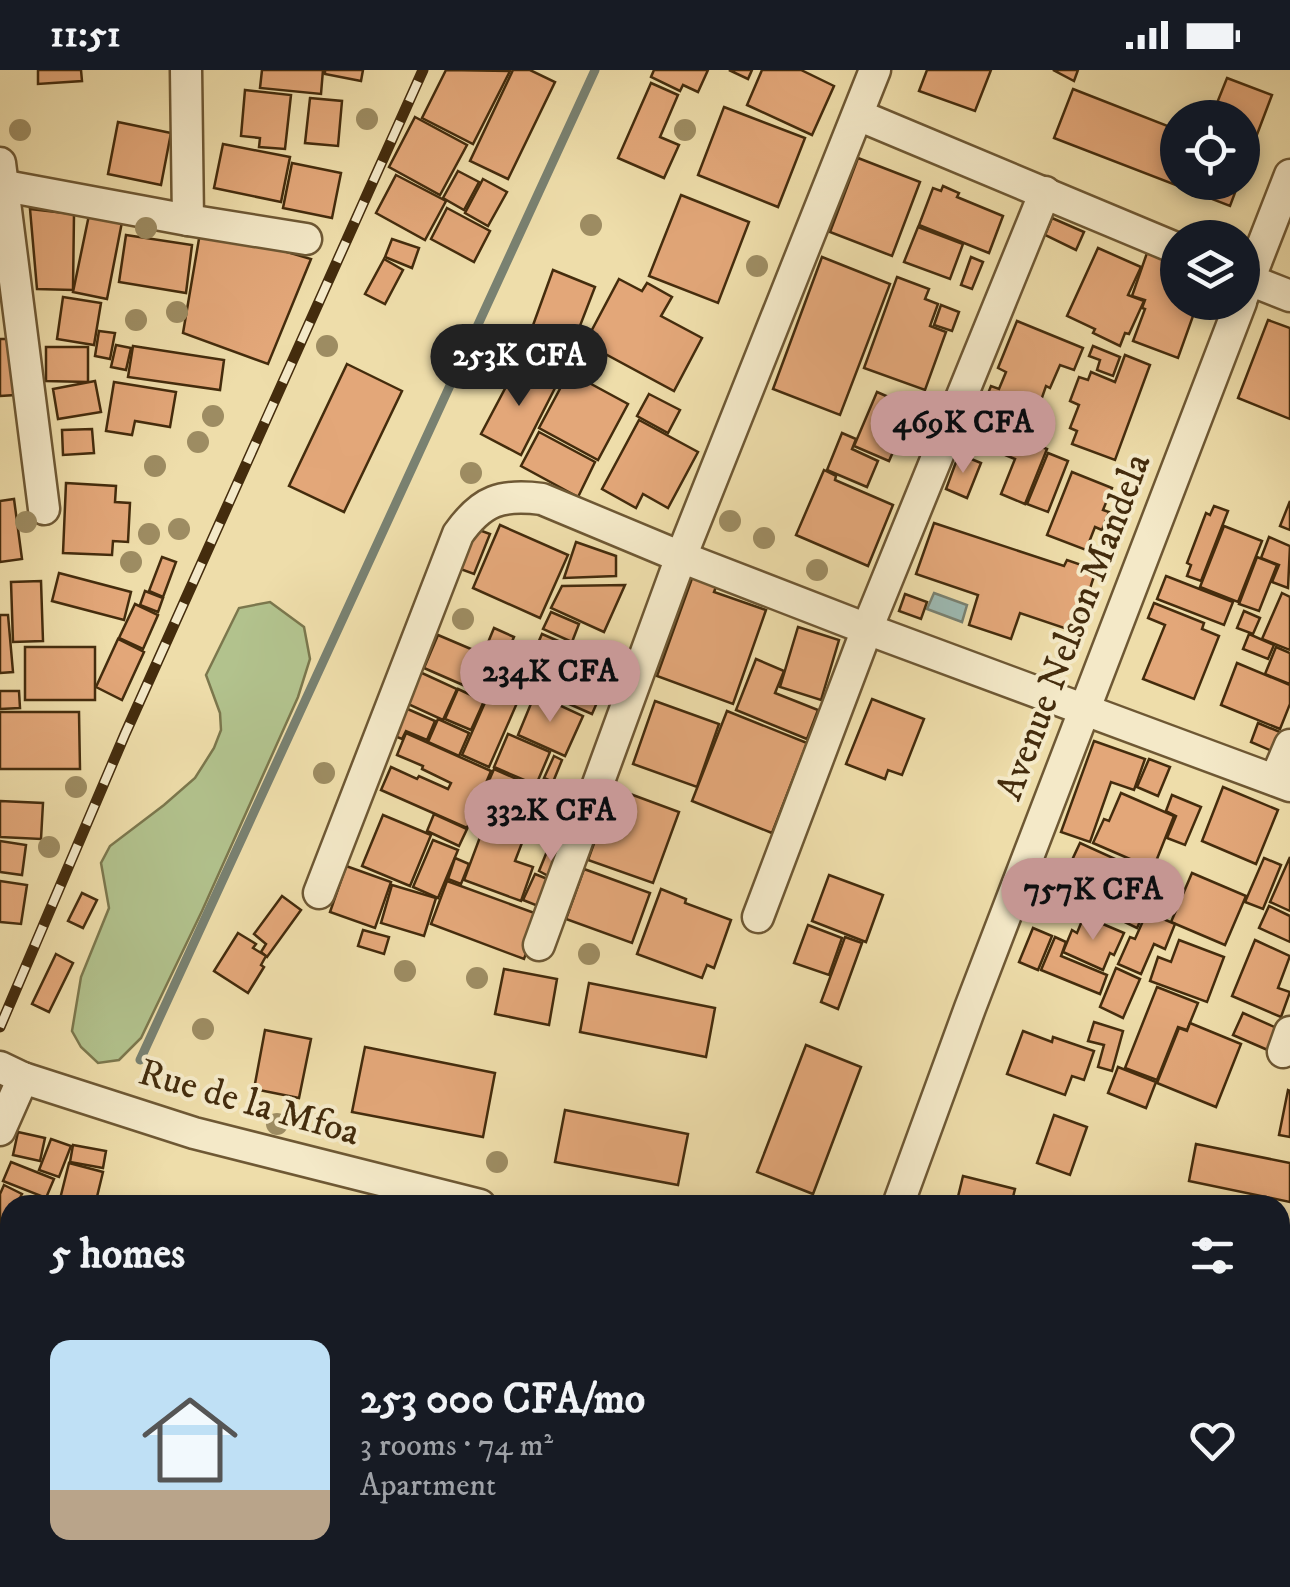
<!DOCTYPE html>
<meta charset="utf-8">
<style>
:root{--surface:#171b24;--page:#242831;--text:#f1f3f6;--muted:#9ea1a6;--line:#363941;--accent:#c59692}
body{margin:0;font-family:"IM FELL DW Pica",serif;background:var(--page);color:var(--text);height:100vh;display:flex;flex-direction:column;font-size:38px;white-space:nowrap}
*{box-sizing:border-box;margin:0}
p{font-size:32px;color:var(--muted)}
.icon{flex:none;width:55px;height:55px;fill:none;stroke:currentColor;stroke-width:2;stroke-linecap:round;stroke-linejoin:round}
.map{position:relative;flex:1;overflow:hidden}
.sheet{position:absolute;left:0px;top:1125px;width:1290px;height:392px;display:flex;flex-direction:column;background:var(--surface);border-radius:30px 30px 0 0;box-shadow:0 5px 15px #0003}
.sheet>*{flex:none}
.controls{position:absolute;left:1160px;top:30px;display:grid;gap:20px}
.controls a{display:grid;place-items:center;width:100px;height:100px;border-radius:50%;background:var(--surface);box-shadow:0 5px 15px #0003;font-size:50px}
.price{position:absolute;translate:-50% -85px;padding:0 22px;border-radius:35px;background:var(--accent);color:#111;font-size:32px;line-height:65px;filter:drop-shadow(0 2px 5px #0008)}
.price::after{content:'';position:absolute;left:50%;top:60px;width:30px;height:22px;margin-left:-15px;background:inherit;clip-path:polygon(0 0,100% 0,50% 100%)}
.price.on{background:#222;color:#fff}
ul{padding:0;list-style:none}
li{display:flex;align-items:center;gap:30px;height:250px;padding:0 50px}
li+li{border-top:2px solid var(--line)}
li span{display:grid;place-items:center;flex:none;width:280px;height:200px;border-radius:20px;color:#555}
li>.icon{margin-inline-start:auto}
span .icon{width:120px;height:120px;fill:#fffc;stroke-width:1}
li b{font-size:42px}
h2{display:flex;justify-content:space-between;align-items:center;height:120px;padding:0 50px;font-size:42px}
.status{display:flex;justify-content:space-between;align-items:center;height:70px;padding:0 50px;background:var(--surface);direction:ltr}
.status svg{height:28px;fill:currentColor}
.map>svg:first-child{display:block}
</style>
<div class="status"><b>11:51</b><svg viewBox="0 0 49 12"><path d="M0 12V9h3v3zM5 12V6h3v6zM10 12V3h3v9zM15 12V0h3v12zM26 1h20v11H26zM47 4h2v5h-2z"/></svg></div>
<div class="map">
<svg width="1290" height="1517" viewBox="0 0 1290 1517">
<rect width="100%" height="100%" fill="#eda"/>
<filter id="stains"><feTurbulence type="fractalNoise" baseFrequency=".002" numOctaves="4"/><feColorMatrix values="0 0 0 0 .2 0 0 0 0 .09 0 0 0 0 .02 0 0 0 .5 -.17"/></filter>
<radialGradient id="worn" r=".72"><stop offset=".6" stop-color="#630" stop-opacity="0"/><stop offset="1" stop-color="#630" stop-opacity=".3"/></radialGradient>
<path fill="#b2c28d" stroke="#7b774d" stroke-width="2.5" d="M270,532L304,557L310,589L298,627L202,841L141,968L119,990L98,993L81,977L72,961L81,907L109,838L101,793L110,776L164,735L195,708L214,678L221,660L220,643L206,605L239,538Z"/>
<path fill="#9dbab3" stroke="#798171" stroke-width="2.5" d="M934,523L967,535L962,552L927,539Z"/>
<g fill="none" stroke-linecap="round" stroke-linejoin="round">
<path stroke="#798171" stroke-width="9" d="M140,990L595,0"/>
</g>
<g fill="#e3a779" stroke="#442c0d" stroke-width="2.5">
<path d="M38,0H81L82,11L38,14Z"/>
<path d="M262,0H323L321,24L260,18Z"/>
<path d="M325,0H363L361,11L325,4Z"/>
<path d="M446,0L510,1L473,74L422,48Z"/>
<path d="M513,0H530L555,12L508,109L470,91Z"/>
<path d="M654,0H708L698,22L683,15L680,21L651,7Z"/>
<path d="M729,0H752L748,9Z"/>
<path d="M762,0H801L834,16L812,65L747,35Z"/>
<path d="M927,0H991L975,41L919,21Z"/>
<path d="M1053,0H1078L1074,11Z"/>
<path d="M1227,8L1272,25L1242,104V48H1211Z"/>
<path d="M651,13L678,25L660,67L679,75L664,108L618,88Z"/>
<path d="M1073,19L1178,60V112H1239L1230,136L1054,68Z"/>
<path d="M245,20L291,25L285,79L259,77L260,68L241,66Z"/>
<path d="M310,28L342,31L338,76L305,73Z"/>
<path d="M724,37L805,68L778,137L698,105Z"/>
<path d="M415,47L467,75L440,125L389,97Z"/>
<path d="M118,52L171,63L161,115L108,104Z"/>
<path d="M223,74L290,87L281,132L214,118Z"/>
<path d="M858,88L920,112L892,186L830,162Z"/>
<path d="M292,93L341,103L332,148L283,138Z"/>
<path d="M458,101L479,112L464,140L443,128Z"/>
<path d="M396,105L446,131L425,170L376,143Z"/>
<path d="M483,109L507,122L488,156L465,143Z"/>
<path d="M943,116L959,123L957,127L1003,146L989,183L919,155L933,118L941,121Z"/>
<path d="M681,125L749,152L718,233L649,206Z"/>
<path d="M447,138L490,161L474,192L431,169Z"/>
<path d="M30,139L74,144L73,220L37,219Z"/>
<path d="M89,145L122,152L107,229L73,222Z"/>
<path d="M1052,148L1084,162L1076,180L1045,165Z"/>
<path d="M201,157L311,189L268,294L183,263Z"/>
<path d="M918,157L963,174L950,209L904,192Z"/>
<path d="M126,165L192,175L186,223L119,212Z"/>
<path d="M392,169L419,178L412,198L385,187Z"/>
<path d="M1098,178L1141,197L1128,225L1144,231L1129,264L1125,263L1120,276L1093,263L1095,259L1067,246Z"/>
<path d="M1147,183L1178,195V232H1198L1178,288L1133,271L1145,239L1142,238L1145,230L1132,226Z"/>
<path d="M822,187L890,214L840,345L773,319Z"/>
<path d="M971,187L983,192L972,219L961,215Z"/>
<path d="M384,189L403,200L385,234L365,224Z"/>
<path d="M553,200L595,217L573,274L532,258Z"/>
<path d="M897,207L929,219L925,229L938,234L930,256L946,262L925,320L864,298Z"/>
<path d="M619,209L642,221L647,213L672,227L661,246L702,268L674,321L585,273Z"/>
<path d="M63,227L101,233L94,275L57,269Z"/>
<path d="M941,235L959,242L952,261L934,255Z"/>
<path d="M1268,250L1290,258V349L1238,328Z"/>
<path d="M1017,251L1083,278L1074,300L1060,295L1050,318L1046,316L1039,336L1043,337L1029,370L978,348L991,316L999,319L1006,302L998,298Z"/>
<path d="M99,261L115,263L110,289L95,286Z"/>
<path d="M0,269H10L15,325L0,326Z"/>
<path d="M116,275L131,278L126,300L111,297Z"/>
<path d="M133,276L224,290L220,320L128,307Z"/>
<path d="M1093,276L1120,287L1113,306L1097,300L1100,290L1089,286Z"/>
<path d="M46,277H88V312L46,311Z"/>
<path d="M1125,285L1150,295L1115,390L1072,374L1077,361L1070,358L1079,335L1070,331L1079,307L1088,310L1091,302L1115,312Z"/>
<path d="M347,294L402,321L344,442L289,416Z"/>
<path d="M518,294L557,314L521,385L481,364Z"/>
<path d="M569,302L628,334L598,390L539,358Z"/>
<path d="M95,311L101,342L58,349L53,319Z"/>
<path d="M114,312L176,322L170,357L135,351L132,365L106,361Z"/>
<path d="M877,322L923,342L914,364L903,359L889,391L854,376Z"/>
<path d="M649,324L680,340L668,363L637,346Z"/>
<path d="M972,349L1047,379L1025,434L1001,424L1015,389L964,368Z"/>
<path d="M639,350L698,382L668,438L643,424L636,438L602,419Z"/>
<path d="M92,359L94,383L63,385L62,360Z"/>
<path d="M539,362L595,392L578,427L521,396Z"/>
<path d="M842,363L856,369L852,379L878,391L867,417L827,400Z"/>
<path d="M1048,383L1068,391L1048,442L1027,434Z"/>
<path d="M959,384L981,393L967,428L946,419Z"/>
<path d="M824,400L836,406L835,410L893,435L868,496L796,465Z"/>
<path d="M1072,402L1112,418L1103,440L1109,442L1102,460L1095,457L1086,480L1047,465Z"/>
<path d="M66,413L116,416L115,432L130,433L128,472L113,471L112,485L63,483Z"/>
<path d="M14,429L22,489L0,492V431Z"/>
<path d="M1290,431V460L1280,456Z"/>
<path d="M1214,436L1228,441L1201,511L1187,506L1191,495L1187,493L1206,443L1210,445Z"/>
<path d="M934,453L1064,496L1067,490L1096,500L1076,562L1020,543L1011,569L969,555L978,525L916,504Z"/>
<path d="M500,455L568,485L540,548L473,518Z"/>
<path d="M1224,456L1262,471L1238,532L1200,517Z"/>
<path d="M471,457L490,464L474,504L455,497Z"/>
<path d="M1269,467L1290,476L1288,518L1272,512L1279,495L1261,488Z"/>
<path d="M576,472L616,486V506L564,508Z"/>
<path d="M162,487L176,492L163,527L149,521Z"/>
<path d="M1257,487L1277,495L1259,541L1239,534Z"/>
<path d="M695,500L719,509L714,522L766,540L733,634L657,606Z"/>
<path d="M59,503L131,522L124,550L52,531Z"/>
<path d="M1166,506L1233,532L1224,555L1157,529Z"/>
<path d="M41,511L43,571L13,572L11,512Z"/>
<path d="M625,515L604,562L551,538L562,516Z"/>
<path d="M145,521L163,528L158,542L140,535Z"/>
<path d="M1282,523L1290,527V580L1262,569Z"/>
<path d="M905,524L927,532L921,549L899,541Z"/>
<path d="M1154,533L1204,553L1202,559L1219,566L1194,629L1143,609L1165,555L1148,548Z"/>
<path d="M135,534L158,545L143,579L119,568Z"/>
<path d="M1244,541L1260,548L1253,564L1237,558Z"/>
<path d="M551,542L579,554L572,572L543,559Z"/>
<path d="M0,545H8L13,602L0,603Z"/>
<path d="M798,557L839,570L821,630L780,617Z"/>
<path d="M494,558L514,567L502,595L482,587Z"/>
<path d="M542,564L616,596L605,620L560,600L549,626L520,614Z"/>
<path d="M1249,564L1274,575L1268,589L1243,579Z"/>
<path d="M438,565L478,582L463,615L424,598Z"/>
<path d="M118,569L144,582L122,630L96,617Z"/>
<rect x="25" y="577" width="70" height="53"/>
<path d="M1276,577L1290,583V614L1265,604Z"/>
<path d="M756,589L784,601L775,623L818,640L807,669L736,640Z"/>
<path d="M485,590L503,598L494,620L476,611Z"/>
<path d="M1237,593L1290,615V634L1280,659L1221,635Z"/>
<path d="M411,598L457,619L443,650L397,629Z"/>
<path d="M561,603L602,621L592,644L551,626Z"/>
<path d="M458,619L484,631L471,660L445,649Z"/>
<path d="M0,621H19L20,638L0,639Z"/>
<path d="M490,621L517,633L489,697L462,685Z"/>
<path d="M535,624L583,646L565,686L518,665Z"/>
<path d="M872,629L924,649L902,705L888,700L885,709L846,694Z"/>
<path d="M655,631L719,654L697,717L633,694Z"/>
<path d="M403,637L435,651L427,670L406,661L402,669L392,665Z"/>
<path d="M727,641L807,673L772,763L692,731Z"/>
<path d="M0,642H79L80,699H0Z"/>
<path d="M438,649L469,663L459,686L428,672Z"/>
<path d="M1258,653L1287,665L1279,684L1251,672Z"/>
<path d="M406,663L491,701L467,758L381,720L391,697L417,709L419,706L448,719L451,713L422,699L423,696L397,685Z"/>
<path d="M508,664L550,682L536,715L494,697Z"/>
<path d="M1094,671L1145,689L1134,720L1111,712L1090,772L1061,762Z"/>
<path d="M554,686L562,690L553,712L544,708Z"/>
<path d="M1149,689L1170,697L1158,726L1137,717Z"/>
<path d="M494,699L539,719L540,714L567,726L552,761L502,739L496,753L475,743Z"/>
<path d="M1223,717L1278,740L1256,794L1202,771Z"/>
<path d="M614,718L679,742L653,813L588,790Z"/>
<path d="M1121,723L1174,746L1153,799L1093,773L1104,749L1109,751Z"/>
<path d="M1172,725L1201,737L1185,775L1167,768L1176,746L1166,741Z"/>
<path d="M0,731L43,733L41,769L0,767Z"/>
<path d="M434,744L467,759L459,776L427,761Z"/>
<path d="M383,745L431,765L410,816L362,796Z"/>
<path d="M486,751L525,765L515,791L533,797L521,831L464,810Z"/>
<path d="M433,770L458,780L438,828L413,817Z"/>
<path d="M0,771L26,775L22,805L0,802Z"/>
<path d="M1080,773L1122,792L1101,838L1059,818Z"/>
<path d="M548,779L564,786L554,809L539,801Z"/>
<path d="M1290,787V841L1270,832Z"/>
<path d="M455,788L469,794L461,814L448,809Z"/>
<path d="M1264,788L1281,795L1263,839L1245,832Z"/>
<path d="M346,796L391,812L375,858L330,842Z"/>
<path d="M1128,796L1178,819L1165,847L1146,838L1137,858L1106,843Z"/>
<path d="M584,799L650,823L632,873L566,849Z"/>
<path d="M1192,803L1246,826L1225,875L1171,852Z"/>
<path d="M535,804L550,810L538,836L523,830Z"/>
<path d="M829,805L883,825L866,872L812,851Z"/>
<path d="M0,811L27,815L21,854L0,852Z"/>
<path d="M447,811L540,845L524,889L431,854Z"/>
<path d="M392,815L436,828L424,866L381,853Z"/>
<path d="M661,819L686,829L685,833L731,850L714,898L707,895L702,908L637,884Z"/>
<path d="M82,823L97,830L83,858L68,851Z"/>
<path d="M282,826L301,840L267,887L261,882L266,874L254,864Z"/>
<path d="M1269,836L1290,846V872L1259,858Z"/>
<path d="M1147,842L1175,854L1165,879L1154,874L1141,904L1118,894L1130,867L1135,869Z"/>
<path d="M1084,846L1124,863L1114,885L1110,883L1103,900L1063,882L1072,860L1077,863Z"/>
<path d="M808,855L842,868L829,905L794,893Z"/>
<path d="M1033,858L1052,866L1038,900L1019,892Z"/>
<path d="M363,860L389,867L384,884L358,876Z"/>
<path d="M238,863L256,874L253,878L266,886L261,895L264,897L248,923L214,901Z"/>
<path d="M845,867L862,873L838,939L821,932Z"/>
<path d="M1055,867L1066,872L1061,886L1107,905L1100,924L1041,900Z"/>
<path d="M1179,870L1224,887L1207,932L1150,911L1158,887L1171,892Z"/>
<path d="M1255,870L1290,886L1278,918L1290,922L1281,947L1232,926Z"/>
<path d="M56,884L73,893L49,942L32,934Z"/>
<path d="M1116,898L1140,909L1123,948L1100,937Z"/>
<path d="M504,899L557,909L549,955L495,944Z"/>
<path d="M589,913L715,938L706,987L580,962Z"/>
<path d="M1157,917L1198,933L1187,960L1178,957L1157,1010L1125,998Z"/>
<path d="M1243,943L1279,959L1270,981L1233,965Z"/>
<path d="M1094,952L1123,961L1112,1001L1098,997L1104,975L1088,971Z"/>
<path d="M1190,953L1241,974L1216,1037L1157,1013L1179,958L1187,961Z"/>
<path d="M265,960L311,969L299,1028L254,1019Z"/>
<path d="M1023,961L1052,972L1053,967L1094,981L1084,1010L1072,1006L1065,1025L1007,1004Z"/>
<path d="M806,975L861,997L813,1124L757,1102Z"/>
<path d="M365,977L495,1003L483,1067L352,1042Z"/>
<path d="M1118,997L1156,1012L1146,1038L1108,1023Z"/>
<path d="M1288,1020L1290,1021V1067L1279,1065Z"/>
<path d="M565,1040L688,1064L678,1115L555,1092Z"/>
<path d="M1054,1045L1087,1057L1070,1105L1037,1093Z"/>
<path d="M18,1062L45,1068L40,1091L13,1085Z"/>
<path d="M51,1069L71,1076L59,1107L39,1100Z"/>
<path d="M1196,1074L1290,1093V1132L1189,1111Z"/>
<path d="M73,1075L106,1081L103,1098L70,1092Z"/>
<path d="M11,1092L54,1109L46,1128L3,1111Z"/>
<path d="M69,1093L103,1102L95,1135L59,1133Z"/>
<path d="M963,1106L1015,1119L1011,1135H956Z"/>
<path d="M4,1115L22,1124L16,1135H10V1148L4,1161L0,1160V1124Z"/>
<path d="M4,1169L10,1171V1211L0,1207V1180Z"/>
<path d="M0,1212L10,1216V1249L0,1246Z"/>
<path d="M0,1251L10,1253V1315L0,1313Z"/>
<rect x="0" y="1326" width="10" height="20"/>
<path d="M1280,1429L1290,1431V1517H1213L1214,1508H1280Z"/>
<path d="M10,1445V1488H3L0,1446Z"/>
<path d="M29,1508H58L56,1517H26Z"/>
<path d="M62,1508H66L95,1517H59Z"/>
<path d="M131,1508H145L173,1516L128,1517Z"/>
<path d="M332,1508H410L407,1517H332L330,1516Z"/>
<path d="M445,1508H505L502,1517H449L442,1515Z"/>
<path d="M514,1508H553L550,1517H528L513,1511Z"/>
<path d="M557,1508H653L650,1517H554Z"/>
<path d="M1157,1508H1166L1210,1516L1155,1517Z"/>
</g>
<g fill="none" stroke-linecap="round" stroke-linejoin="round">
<g stroke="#6e5834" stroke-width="35">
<g id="minor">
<path d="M186,0L188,150"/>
<path d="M858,45L1178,179"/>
<path d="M0,93L44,439"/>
<path d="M0,115L188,150L306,169"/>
<path d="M1242,207L1290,226"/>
<path d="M1242,228L1290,105"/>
<path d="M1275,710L1290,675"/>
<path d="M319,823L458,464C482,430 501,424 542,429L681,487L867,559L1290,716"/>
<path d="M758,847L867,559L1045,122"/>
<path d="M539,875L681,487L875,0"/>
<path d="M1283,982L1290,962"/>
<path d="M0,997L23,1008L194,1063L480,1135"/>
<path d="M0,1060L23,1008"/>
<path d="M898,1135L970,938L1241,232"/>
<path d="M1280,1293L1290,1295"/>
<path d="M1072,1508L1078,1517"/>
<path d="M754,1517L757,1508"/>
</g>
</g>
<use href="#minor" stroke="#f4e9c8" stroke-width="30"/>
<g stroke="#442c0d" stroke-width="11">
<path id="rail" d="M0,957L125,664L423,0"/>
</g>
<use href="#rail" stroke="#f4e9c8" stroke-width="8" stroke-dasharray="22" stroke-linecap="butt"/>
</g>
<g fill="#9d8c62">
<circle cx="367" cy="49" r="11"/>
<circle cx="20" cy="60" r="11"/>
<circle cx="685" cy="60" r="11"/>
<circle cx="591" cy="155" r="11"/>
<circle cx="146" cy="158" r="11"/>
<circle cx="757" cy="196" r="11"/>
<circle cx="177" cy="242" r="11"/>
<circle cx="136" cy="250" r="11"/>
<circle cx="327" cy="276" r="11"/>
<circle cx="213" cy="346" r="11"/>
<circle cx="198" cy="372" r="11"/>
<circle cx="155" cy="396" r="11"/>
<circle cx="471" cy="403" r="11"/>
<circle cx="730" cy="451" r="11"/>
<circle cx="26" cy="452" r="11"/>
<circle cx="179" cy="459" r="11"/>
<circle cx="149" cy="464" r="11"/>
<circle cx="764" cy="468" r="11"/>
<circle cx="131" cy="492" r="11"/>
<circle cx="817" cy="500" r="11"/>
<circle cx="463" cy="549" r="11"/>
<circle cx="324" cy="703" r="11"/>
<circle cx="76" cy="717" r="11"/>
<circle cx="49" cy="777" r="11"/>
<circle cx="589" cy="884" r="11"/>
<circle cx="405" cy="901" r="11"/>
<circle cx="477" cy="908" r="11"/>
<circle cx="203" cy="959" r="11"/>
<circle cx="277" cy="1054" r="11"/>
<circle cx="497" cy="1092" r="11"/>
</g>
<g text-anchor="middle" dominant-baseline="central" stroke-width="8" stroke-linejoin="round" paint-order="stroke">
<g font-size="38" fill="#442c0d" stroke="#f4e9c8">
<text transform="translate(1074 557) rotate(-69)">Avenue Nelson Mandela</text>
<text transform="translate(249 1033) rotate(16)">Rue de la Mfoa</text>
</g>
</g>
<rect width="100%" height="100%" filter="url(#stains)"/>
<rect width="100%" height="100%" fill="url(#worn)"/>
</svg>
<div class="controls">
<a><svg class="icon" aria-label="locate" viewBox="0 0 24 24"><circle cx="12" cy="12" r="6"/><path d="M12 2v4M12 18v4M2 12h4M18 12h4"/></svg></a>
<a><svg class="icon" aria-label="layers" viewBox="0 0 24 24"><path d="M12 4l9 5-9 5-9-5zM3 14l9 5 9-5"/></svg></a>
</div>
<b class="price on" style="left:519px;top:339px">253K CFA</b>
<b class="price" style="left:963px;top:406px">469K CFA</b>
<b class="price" style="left:550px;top:655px">234K CFA</b>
<b class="price" style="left:551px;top:794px">332K CFA</b>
<b class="price" style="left:1093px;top:873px">757K CFA</b>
<section class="sheet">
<h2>5 homes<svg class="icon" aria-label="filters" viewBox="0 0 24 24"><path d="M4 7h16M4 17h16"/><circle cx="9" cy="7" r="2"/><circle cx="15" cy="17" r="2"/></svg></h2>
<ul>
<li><span style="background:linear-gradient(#bfe0f5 75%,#b9a48a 0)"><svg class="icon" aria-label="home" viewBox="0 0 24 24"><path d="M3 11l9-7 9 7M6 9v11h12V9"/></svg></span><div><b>253 000 CFA/mo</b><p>3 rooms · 74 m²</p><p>Apartment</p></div><svg class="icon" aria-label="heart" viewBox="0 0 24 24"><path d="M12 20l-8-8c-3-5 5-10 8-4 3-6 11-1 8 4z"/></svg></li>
</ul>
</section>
</div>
